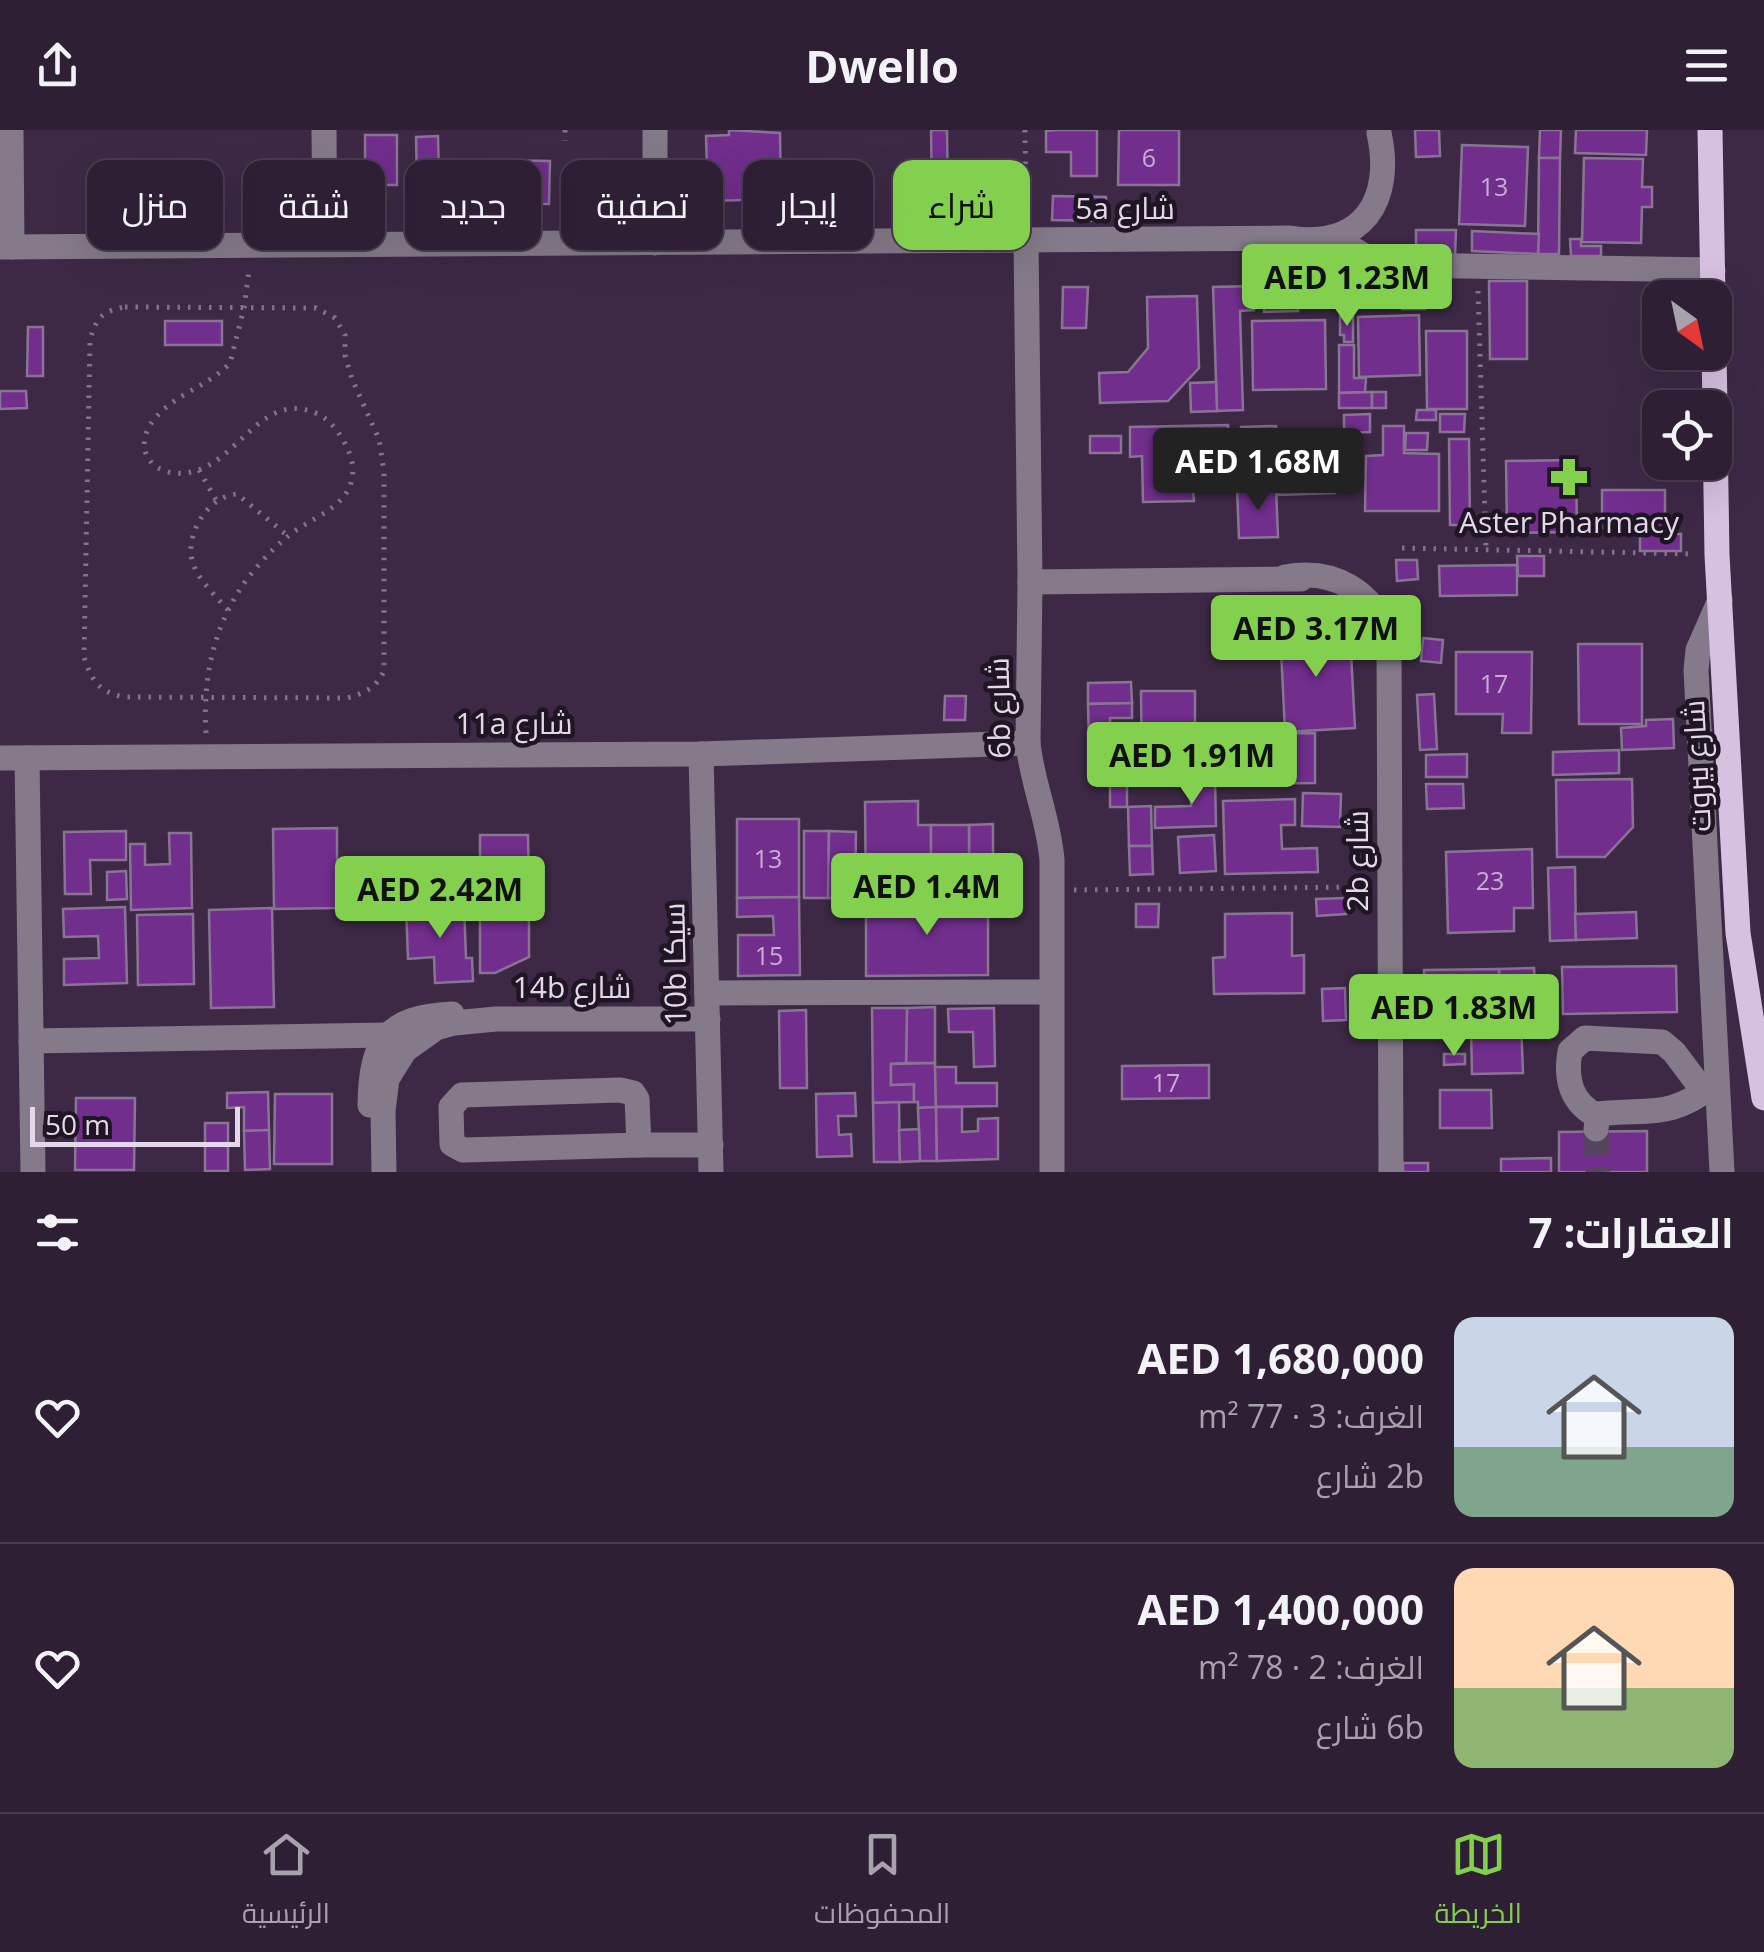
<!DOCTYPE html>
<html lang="ar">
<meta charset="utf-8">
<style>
:root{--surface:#2e1f34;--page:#3a2c40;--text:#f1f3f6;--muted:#a7a2ac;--line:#493d4f;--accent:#83d04e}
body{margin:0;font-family:"Open Sans",Cairo,sans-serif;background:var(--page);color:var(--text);direction:rtl;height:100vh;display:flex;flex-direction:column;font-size:38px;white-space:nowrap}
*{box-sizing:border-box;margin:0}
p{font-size:32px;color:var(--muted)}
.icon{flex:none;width:55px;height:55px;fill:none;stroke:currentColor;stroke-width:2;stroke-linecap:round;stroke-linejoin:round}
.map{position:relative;height:1042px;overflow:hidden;direction:ltr}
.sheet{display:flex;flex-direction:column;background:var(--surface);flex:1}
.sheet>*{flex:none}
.banner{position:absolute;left:30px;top:30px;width:1000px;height:90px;direction:rtl;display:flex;gap:20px}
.needle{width:65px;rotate:147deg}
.fabs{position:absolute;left:1642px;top:150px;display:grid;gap:20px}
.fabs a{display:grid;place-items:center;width:90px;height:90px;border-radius:20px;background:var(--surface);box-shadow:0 10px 40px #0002,0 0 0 2px var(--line);font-size:50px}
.scale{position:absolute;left:30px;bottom:25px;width:210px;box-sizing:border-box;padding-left:10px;border:5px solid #e4d7ea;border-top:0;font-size:28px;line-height:35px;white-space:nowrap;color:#e4d7ea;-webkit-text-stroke:8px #1f1623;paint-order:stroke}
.price{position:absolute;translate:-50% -85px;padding:0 22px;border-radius:10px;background:var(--accent);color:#111;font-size:32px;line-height:65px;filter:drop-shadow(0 2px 5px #0008)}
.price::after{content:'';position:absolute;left:50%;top:60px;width:30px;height:22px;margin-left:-15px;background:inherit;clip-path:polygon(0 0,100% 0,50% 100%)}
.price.on{background:#222;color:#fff}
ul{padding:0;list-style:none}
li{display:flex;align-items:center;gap:30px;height:250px;padding:0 30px}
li+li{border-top:2px solid var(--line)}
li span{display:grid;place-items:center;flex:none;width:280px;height:200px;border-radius:20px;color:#555}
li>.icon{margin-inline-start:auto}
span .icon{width:120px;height:120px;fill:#fffc;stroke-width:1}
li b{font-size:42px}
h2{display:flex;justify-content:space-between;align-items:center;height:120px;padding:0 30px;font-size:42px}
.pill{padding:0 35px;border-radius:20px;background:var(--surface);box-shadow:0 10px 40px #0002,0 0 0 2px var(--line);font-size:35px;line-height:90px}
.pill.on{background:var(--accent);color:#111}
header{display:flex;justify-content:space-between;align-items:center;height:130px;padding:0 30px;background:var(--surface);font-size:45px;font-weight:700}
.dock{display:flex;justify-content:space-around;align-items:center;height:140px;border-top:2px solid var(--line);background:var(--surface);font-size:28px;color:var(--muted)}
.dock a{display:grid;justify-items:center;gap:5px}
.dock .on{color:var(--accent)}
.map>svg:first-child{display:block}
</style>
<header><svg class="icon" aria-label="menu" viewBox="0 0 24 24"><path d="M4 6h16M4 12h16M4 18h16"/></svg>Dwello<svg class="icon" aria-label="share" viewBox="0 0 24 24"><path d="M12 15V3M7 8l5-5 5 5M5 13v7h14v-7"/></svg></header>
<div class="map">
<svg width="1764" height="1042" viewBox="0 0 1764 1042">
<rect width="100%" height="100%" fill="#3d2946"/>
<g fill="#712e8d" stroke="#8a7495" stroke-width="2.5">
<path d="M729,0L780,3L781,69L708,71L706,6L729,5Z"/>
<path d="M931,0H947L948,66L932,67Z"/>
<path d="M1057,0H1097V46H1071V22H1046V1Z"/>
<path d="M1119,0H1179V55H1118Z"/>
<path d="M1415,0H1439L1440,26L1416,27Z"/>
<path d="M1540,0H1561L1560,28H1539Z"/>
<path d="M1576,0H1647L1646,25L1575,23Z"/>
<rect x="365" y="5" width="32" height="50"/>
<path d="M438,6L439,49L417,50L416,7Z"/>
<path d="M1462,15L1528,17L1525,96L1459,94Z"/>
<path d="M1539,28H1560L1559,124H1538Z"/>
<path d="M1584,28L1643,29L1642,57H1652V77H1642L1641,113L1582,112Z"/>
<path d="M492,30L550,31L549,74L492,73Z"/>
<path d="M1053,66L1106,67L1105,91L1052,90Z"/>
<path d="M972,68L973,91L934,92L933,70Z"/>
<path d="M1416,100H1456L1455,128H1416Z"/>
<path d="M1472,101L1539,104L1538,124L1472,121Z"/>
<path d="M1570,109H1581V116H1601V126H1571Z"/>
<path d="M1489,151H1527V229H1490Z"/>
<path d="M1297,154L1298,181L1264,182V155Z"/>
<path d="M1402,154H1426L1425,179H1402Z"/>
<path d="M1253,156L1254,180L1240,181L1243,280L1217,281L1213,157Z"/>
<path d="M1063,157H1088L1086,198H1062Z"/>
<path d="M1197,166L1199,238L1168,271L1100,273L1099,243L1128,242L1148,218L1147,167Z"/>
<path d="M1419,185L1420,245L1359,247L1358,187Z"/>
<path d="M1340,187H1353V212H1344V205H1340Z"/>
<path d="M1325,190L1326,259L1253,260L1252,191Z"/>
<rect x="165" y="191" width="57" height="24"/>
<path d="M28,197H43V246H27Z"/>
<path d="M1426,201H1467V279H1427Z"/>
<path d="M1339,215H1354V248H1366L1365,262L1339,263Z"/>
<path d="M1216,252L1217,281L1191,282L1190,253Z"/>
<path d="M0,261H26L27,278L0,279Z"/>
<path d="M1372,262V278H1339V263Z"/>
<rect x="1372" y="262" width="14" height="16"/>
<path d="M1417,280H1436V290H1416Z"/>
<path d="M1370,284V302L1344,303V285Z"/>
<path d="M1440,284H1465L1464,302H1440Z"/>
<path d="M1228,295L1229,358L1193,359L1194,371L1143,372L1142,326L1130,327V297Z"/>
<path d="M1276,296L1277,346L1242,347L1241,297Z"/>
<path d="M1383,296H1404V323L1439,324V381H1365L1366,326L1383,325Z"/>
<path d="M1406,303H1428L1427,320H1405Z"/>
<rect x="1090" y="306" width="31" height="17"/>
<path d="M1449,309H1469L1470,395H1450Z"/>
<path d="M1281,322H1295L1294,335H1280Z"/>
<path d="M1576,330L1577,402L1507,403L1506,331Z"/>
<path d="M1334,338L1335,363L1278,365L1277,339Z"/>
<path d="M1276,357L1278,407L1239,408L1237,359Z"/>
<rect x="1602" y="360" width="63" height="38"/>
<path d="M1640,403L1681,404V421H1640Z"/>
<path d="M1517,426H1544V446H1518Z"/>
<path d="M1396,430H1417L1418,449L1397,451Z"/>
<path d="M1517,435V465L1440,466L1439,436Z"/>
<path d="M1327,496L1351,522L1355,598L1285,602L1280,499Z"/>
<path d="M1423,508L1443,510L1441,533L1421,531Z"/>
<path d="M1578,514H1642V594H1579Z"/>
<path d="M1456,522H1532L1531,603H1502L1503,584H1456Z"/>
<path d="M1131,552L1132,573L1088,574V553Z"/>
<path d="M1141,561H1195V642H1142Z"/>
<path d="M1434,564L1437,619L1420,620L1417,565Z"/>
<path d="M945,566H966L965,590H944Z"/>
<path d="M1132,573V588H1110V616H1089L1088,574Z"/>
<path d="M1673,589L1674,618L1622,620L1621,598L1646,596V590Z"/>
<path d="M1315,603V653L1223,654L1224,604Z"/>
<path d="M1619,620V643L1553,645V622Z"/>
<path d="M1467,624V647H1426V625Z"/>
<path d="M1215,646L1216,696L1155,698V677L1191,676L1190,647Z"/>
<path d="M1632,649L1633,697L1605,727H1557L1556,650Z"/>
<rect x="1110" y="653" width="17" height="24"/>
<path d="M1426,654H1463L1464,678L1427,679Z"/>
<path d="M1303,663L1341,664L1340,697L1302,696Z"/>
<path d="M1295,669V695H1281L1282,719L1317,718L1318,742L1225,744L1223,671Z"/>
<path d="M918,671V695H931V769L866,770L865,672Z"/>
<path d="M1151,676L1152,716H1129L1128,677Z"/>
<path d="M737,689H799V767L737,768Z"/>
<path d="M993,694V769H969V695Z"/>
<rect x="931" y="695" width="38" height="74"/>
<path d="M337,698V778L274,779L273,699Z"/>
<path d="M126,701V730H90L91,764H65L64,702Z"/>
<path d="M804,701H829L828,768H804Z"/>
<path d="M829,701L856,702L855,768H828Z"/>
<path d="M169,703H191L192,778L131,780L130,714H145V735L170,734Z"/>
<path d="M480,705H528L529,768L480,769Z"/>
<path d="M1214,705L1216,741L1180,743L1178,707Z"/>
<path d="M1129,716H1152L1153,744L1130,745Z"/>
<path d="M1532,719L1533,778H1514V801L1448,803L1446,722Z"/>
<path d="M1575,737L1576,810L1550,811L1548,738Z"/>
<path d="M126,741L127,769L107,770V742Z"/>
<path d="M799,767L800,845L738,846V805H774L773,786L737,787V768Z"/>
<path d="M1346,768V784L1317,786L1316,769Z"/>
<path d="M988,769V845L866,846V770Z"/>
<path d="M1136,774H1159L1158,797H1136Z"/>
<path d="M464,775L466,828H472L473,851L435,853L434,827L408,829L406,777Z"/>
<path d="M125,777L127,853L64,855V829L99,828L98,806L64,807L63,779Z"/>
<path d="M480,777H529V827L495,843H480Z"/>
<path d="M272,778L274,877L211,878L209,780Z"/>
<path d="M1636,782L1637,808L1576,810L1575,784Z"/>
<path d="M1292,783V826L1304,825V863L1214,864L1213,828L1225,827V784Z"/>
<path d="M193,784L194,854L138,855L137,785Z"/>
<path d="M1676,836L1677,882L1563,884L1562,837Z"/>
<path d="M1534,838L1535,855L1500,856L1499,839Z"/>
<path d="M1499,839V862L1425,864L1424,840Z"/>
<path d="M1345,858L1346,890L1323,891L1322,859Z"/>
<path d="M1520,866L1523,943L1472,944L1471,898L1440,900L1439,869Z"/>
<path d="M935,877V933H906L907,878Z"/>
<path d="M872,878H907L906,933L891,934V955L914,954V972L873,973Z"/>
<path d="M994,878L995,936L974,937L973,902H949L948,879Z"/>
<path d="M806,880L807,958H780L779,881Z"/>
<path d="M1444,924H1465V934L1444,935Z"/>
<path d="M935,933L936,977L918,978V972H914V954L891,955V934Z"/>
<path d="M1209,935V968L1122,969V936Z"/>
<path d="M935,937H956V953H997V976L936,977Z"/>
<path d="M1440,960H1491L1492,998H1440Z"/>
<path d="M268,962L269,1000L244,1001V977L227,978V963Z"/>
<path d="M855,963L856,986H838L839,1005L851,1004L852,1026L817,1027L816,964Z"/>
<path d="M275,964H332V1034H274Z"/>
<path d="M76,968H135L134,1040H75Z"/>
<path d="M899,972L900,1032H874L873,973Z"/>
<path d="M936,977L937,1031H920L918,978Z"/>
<path d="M936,977H962V1002L978,1001V989L998,988V1029L937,1031Z"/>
<rect x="205" y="993" width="23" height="48"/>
<path d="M919,999L920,1031L900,1032L899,1000Z"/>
<path d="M269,1000L270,1039L245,1040L244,1001Z"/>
<path d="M1647,1001V1042H1559V1002Z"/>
<path d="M1551,1028V1042H1501V1029Z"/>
<rect x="1403" y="1033" width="25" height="9"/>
</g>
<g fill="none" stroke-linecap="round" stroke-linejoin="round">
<path stroke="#56435f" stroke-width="25" stroke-dasharray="25 12" stroke-linecap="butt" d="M1596,1001L1598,1042"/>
<g stroke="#83728b" stroke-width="5" stroke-dasharray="2.5 8" stroke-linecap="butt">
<path d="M565,0V11"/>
<path d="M1025,0L1026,87"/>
<path d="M1478,161L1486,418"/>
<path d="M125,177L316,178L335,188L345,205V225L352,249L379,309L384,342V541C376,558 365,563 347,568L123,567C98,561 92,551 84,527L90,210C96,188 102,181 125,177Z"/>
<path d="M199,340L216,370"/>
<path d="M1402,418L1694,424"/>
<path d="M228,480C217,467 201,453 194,436C182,408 207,366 237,364L288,406"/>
<path d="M206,603C203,554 211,507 237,464C249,444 269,422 287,407C313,385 359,376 352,332C348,314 334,292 318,284C263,259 241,328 195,341C156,352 127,321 156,287C177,263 209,256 230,233L244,178L249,141"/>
<path d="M1074,760L1363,757"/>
</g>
<g stroke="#847a89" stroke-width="25">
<path d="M11,0L12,117"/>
<path d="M324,0L325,114"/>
<path d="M1334,108L1365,126L1398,135L1713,140"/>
<path d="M1026,110L1030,452L1028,613C1032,653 1049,690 1052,730V1042"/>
<path d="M655,113V0"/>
<path d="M0,117L1290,108C1362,119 1394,71 1379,3"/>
<path d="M1285,447C1334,438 1373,461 1389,508L1391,1042"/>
<path d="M1030,452L1301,449"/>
<path d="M1720,470L1698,520L1696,540L1722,1042"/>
<path d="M701,624L711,1042"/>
<path d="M0,628L701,624L1028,613"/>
<path d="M27,628L33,1042"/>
<path d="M707,863L1050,862"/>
<path d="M31,911L386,905"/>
<path d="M620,960L633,963L637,969L639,1015L463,1020L452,1014L451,977L462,965Z"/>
<path d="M370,975C371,912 386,887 452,884"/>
<path d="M1597,986C1571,972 1565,950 1570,921L1585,908L1662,912L1674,922L1704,962"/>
<path d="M1596,999L1598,984C1651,978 1668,990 1715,954"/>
<path d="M639,1015H711"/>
<path d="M384,1042L383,981L387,949L405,920L436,898L454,893L496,889H708"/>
</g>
<g stroke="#d6c1e0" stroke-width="25">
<path d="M1710,0L1713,168"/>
<path d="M1714,222L1715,278"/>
<path d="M1715,299L1717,425L1738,803L1764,968"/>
</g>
</g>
<defs>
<g id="pharmacy-bare" transform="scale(3)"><path d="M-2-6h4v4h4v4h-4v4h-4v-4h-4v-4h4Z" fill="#83d04e" stroke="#1f1623" stroke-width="2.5" paint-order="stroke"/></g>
</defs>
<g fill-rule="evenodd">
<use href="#pharmacy-bare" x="1569" y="347"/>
</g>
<g text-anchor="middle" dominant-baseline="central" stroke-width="9" stroke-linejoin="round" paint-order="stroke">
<g font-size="25" fill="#c7add3">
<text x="1149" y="27">6</text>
<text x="1494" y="56">13</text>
<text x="1494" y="553">17</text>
<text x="768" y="728">13</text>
<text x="1490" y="750">23</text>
<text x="769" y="825">15</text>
<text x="1166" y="952">17</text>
</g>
<g font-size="30" fill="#e4d7ea" stroke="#1f1623">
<text x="1125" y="77">5a شارع</text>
<text transform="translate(998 578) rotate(-91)">6b شارع</text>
<text x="514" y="592">11a شارع</text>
<text transform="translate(1696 636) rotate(-93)">شارع بيروت</text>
<text transform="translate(1356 731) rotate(-90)">2b شارع</text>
<text transform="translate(674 834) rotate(-91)">10b سيكا</text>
<text x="572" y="856">14b شارع</text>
</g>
<g font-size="30" fill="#e4d7ea" stroke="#1f1623">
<text x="1569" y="391">Aster Pharmacy</text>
</g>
</g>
</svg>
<div class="fabs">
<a><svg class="needle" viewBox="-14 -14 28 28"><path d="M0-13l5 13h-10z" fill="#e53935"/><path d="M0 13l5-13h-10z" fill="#a7a2ac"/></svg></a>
<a><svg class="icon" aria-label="locate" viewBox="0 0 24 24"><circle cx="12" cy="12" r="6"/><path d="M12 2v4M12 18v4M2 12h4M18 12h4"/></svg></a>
</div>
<div class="scale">50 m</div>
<b class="price" style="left:1347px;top:199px">AED 1.23M</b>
<b class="price on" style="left:1258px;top:383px">AED 1.68M</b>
<b class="price" style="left:1316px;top:550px">AED 3.17M</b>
<b class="price" style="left:1192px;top:677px">AED 1.91M</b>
<b class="price" style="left:927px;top:808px">AED 1.4M</b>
<b class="price" style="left:440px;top:811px">AED 2.42M</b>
<b class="price" style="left:1454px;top:929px">AED 1.83M</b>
<div class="banner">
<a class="pill on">شراء</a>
<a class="pill">إيجار</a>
<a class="pill">تصفية</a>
<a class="pill">جديد</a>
<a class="pill">شقة</a>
<a class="pill">منزل</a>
</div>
</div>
<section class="sheet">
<h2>العقارات: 7<svg class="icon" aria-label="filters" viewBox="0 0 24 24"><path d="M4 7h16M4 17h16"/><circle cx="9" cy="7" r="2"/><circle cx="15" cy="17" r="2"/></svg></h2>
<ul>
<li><span style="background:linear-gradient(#c9d6e8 65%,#7fa58c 0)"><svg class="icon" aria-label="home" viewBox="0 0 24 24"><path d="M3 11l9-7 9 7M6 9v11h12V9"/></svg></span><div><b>AED 1,680,000</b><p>الغرف: 3 · 77 m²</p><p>2b شارع</p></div><svg class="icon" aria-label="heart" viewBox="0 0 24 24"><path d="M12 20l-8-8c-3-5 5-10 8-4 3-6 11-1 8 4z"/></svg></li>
<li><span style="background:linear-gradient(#ffd9b3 60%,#8fb573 0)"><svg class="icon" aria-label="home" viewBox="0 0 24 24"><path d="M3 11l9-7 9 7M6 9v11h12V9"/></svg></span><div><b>AED 1,400,000</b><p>الغرف: 2 · 78 m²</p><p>6b شارع</p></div><svg class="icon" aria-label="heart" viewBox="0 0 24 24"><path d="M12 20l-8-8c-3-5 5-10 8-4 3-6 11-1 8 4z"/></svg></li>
</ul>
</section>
<nav class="dock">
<a class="on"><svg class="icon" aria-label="map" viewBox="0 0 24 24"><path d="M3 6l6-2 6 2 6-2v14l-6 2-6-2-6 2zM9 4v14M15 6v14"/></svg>الخريطة</a>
<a><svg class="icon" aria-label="saved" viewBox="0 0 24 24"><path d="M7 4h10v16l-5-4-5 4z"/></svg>المحفوظات</a>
<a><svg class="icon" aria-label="home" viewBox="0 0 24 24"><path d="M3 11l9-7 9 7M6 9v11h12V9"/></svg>الرئيسية</a>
</nav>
